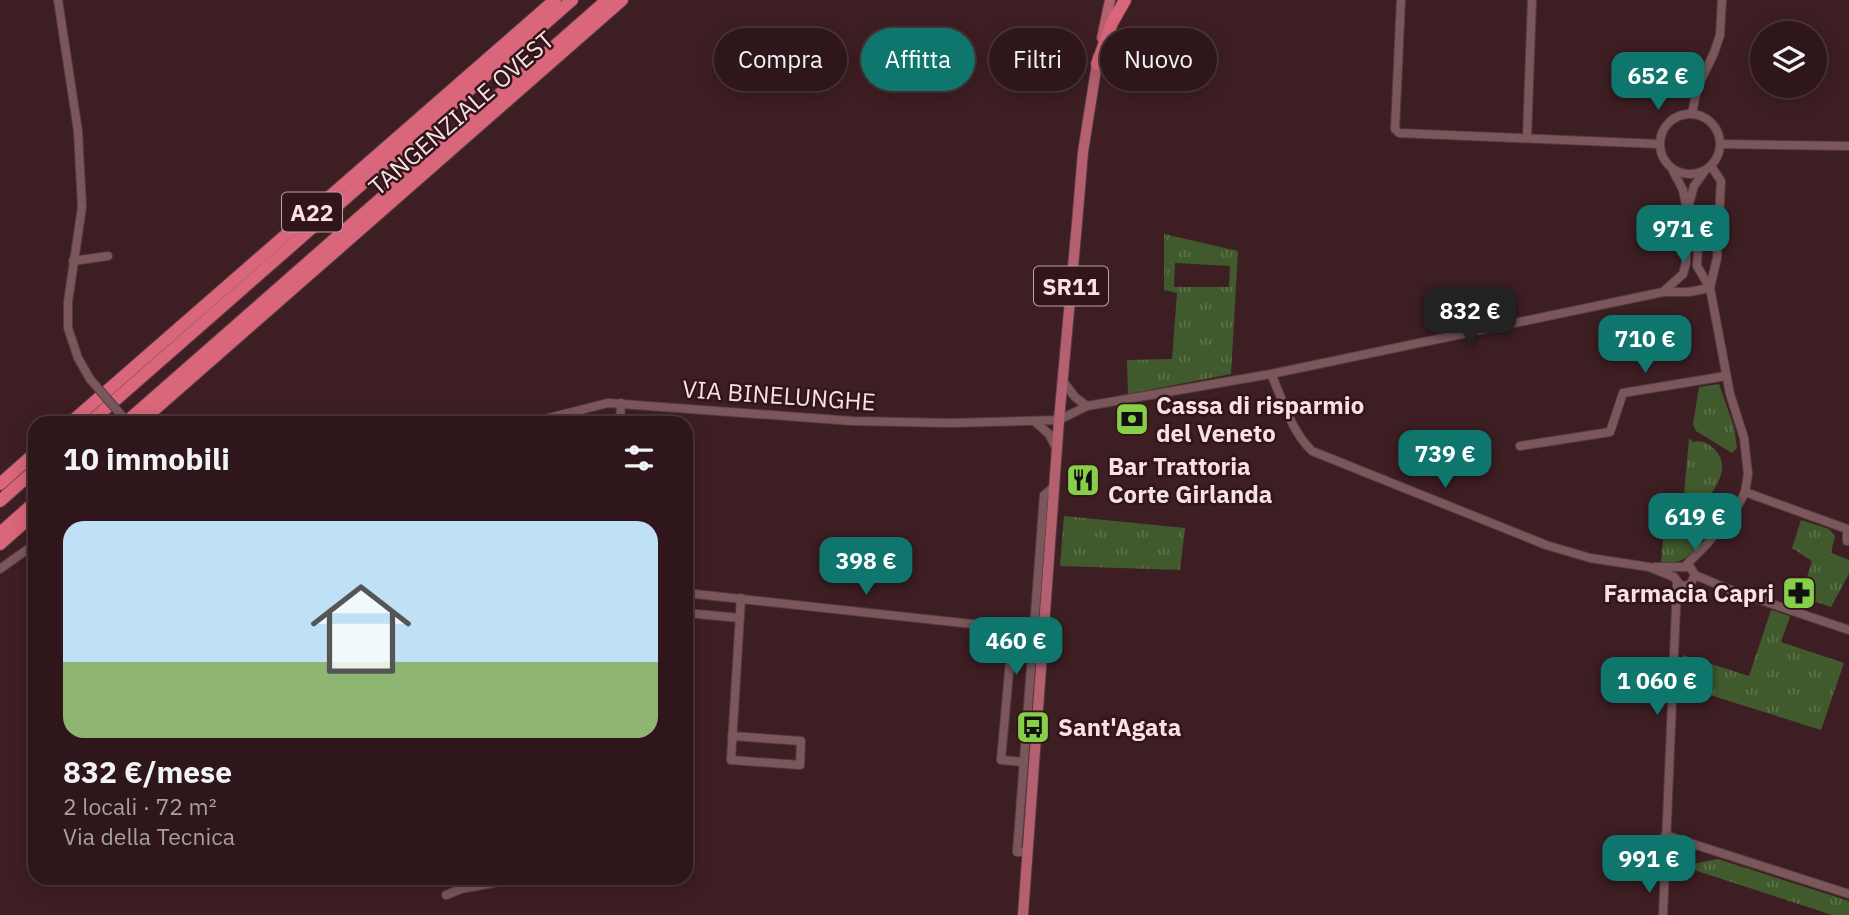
<!DOCTYPE html>
<html lang="it">
<meta charset="utf-8">
<style>
:root{--surface:#2e161a;--page:#361f23;--text:#f1f3f6;--muted:#a79fa2;--line:#493539;--accent:#0f766e}
body{margin:0;font-family:"IBM Plex Sans",sans-serif;background:var(--page);color:var(--text);height:100vh;display:flex;flex-direction:column;font-size:26px;white-space:nowrap}
*{box-sizing:border-box;margin:0}
p{font-size:23px;color:var(--muted)}
.icon{flex:none;width:38px;height:38px;fill:none;stroke:currentColor;stroke-width:2;stroke-linecap:round;stroke-linejoin:round}
.map{position:relative;flex:1;overflow:hidden}
.side{position:absolute;left:28px;top:416px;width:665px;height:469px;display:flex;flex-direction:column;background:var(--surface);border-radius:21px;box-shadow:0 4px 18px #0003,0 0 0 2px var(--line)}
.side>*{flex:none}
.guide{position:absolute;left:714px;top:28px;width:665px;height:63px;display:flex;gap:14px}
.buttons{position:absolute;left:1750px;top:21px;display:grid;gap:14px}
.buttons a{display:grid;place-items:center;width:77px;height:77px;border-radius:50%;background:var(--surface);box-shadow:0 4px 18px #0003,0 0 0 2px var(--line);font-size:35px}
.price{position:absolute;translate:-50% -60px;padding:0 16px;border-radius:14px;background:var(--accent);color:#fff;font-size:23px;line-height:46px;filter:drop-shadow(0 2px 4px #0008)}
.price::after{content:'';position:absolute;left:50%;top:42px;width:21px;height:16px;margin-left:-10px;background:inherit;clip-path:polygon(0 0,100% 0,50% 100%)}
.price.current{background:#222;color:#fff}
ul{padding:0;list-style:none}
li{display:grid;align-content:center;gap:14px;height:371px;padding:0 35px}
li+li{border-top:2px solid var(--line)}
li span{display:grid;place-items:center;height:217px;border-radius:21px;color:#555}
li>.icon{margin-inline-start:auto}
span .icon{width:126px;height:126px;fill:#fffc;stroke-width:1}
li b{font-size:30px}
h2{display:flex;justify-content:space-between;align-items:center;height:84px;padding:0 35px;font-size:30px}
.tag{padding:0 24px;border-radius:32px;background:var(--surface);box-shadow:0 4px 18px #0003,0 0 0 2px var(--line);font-size:24px;line-height:63px}
.tag.current{background:var(--accent);color:#fff}
.map>svg:first-child{display:block}
</style>
<div class="map">
<svg width="1849" height="915" viewBox="0 0 1849 915">
<defs>
<pattern id="grass-tufts" width="24" height="20" patternUnits="userSpaceOnUse" patternTransform="scale(1.75)"><rect width="24" height="20" fill="#405a2d"/><path d="M3 7l-1-3M5 7V3M7 7l1-3M15 17l-1-3M17 17v-4M19 17l1-3" fill="none" stroke="#5c714b"/></pattern>
</defs>
<rect width="100%" height="100%" fill="#3d1e23"/>
<g fill="url(#grass-tufts)" fill-rule="evenodd">
<path d="M1164,234L1238,251L1231,374L1128,394L1127,360L1172,359L1177,293L1164,290ZM1175,263L1230,266L1229,287H1174Z"/>
<path d="M1719,384L1734,427L1737,448L1732,453L1696,431L1693,424L1699,387Z"/>
<path d="M1689,438L1693,442C1701,440 1707,442 1713,448C1736,468 1710,495 1697,513L1682,516Z"/>
<path d="M1705,512L1710,513L1714,518V523C1698,544 1690,567 1661,562L1665,520H1692Z"/>
<path d="M1064,516L1185,528L1180,570L1060,566Z"/>
<path d="M1801,520L1829,529L1835,536L1831,553L1849,560V574L1831,607L1816,602L1810,606L1799,602L1812,561L1792,548Z"/>
<path d="M1771,610L1790,616L1781,642L1844,663L1821,730L1681,686L1683,655L1749,676Z"/>
<path d="M1718,859L1849,901V915H1832L1682,866Z"/>
</g>
<g fill="none" stroke-linecap="round" stroke-linejoin="round">
<g stroke="#563b40" stroke-width="10">
<g id="minor">
<path d="M58,0L78,131L82,207L68,302V328L78,358L90,379"/>
<path d="M1401,0L1395,129L1399,133L1659,144"/>
<circle cx="1690" cy="144" r="30"/>
<path d="M1692,114L1697,88L1714,53L1720,35L1722,0"/>
<path d="M1527,138L1532,0"/>
<path d="M1720,144L1849,146"/>
<path d="M1688,207L1694,186L1704,172"/>
<path d="M73,261L108,256"/>
<path d="M1710,288L1717,258L1721,181L1711,166"/>
<path d="M1663,292L1683,274L1686,263L1687,210L1683,190L1673,171"/>
<path d="M1271,374C1283,400 1291,431 1312,451L1546,545L1590,558L1649,567L1674,577L1681,586L1690,585L1695,575"/>
<path d="M1063,381L1075,397L1087,406"/>
<path d="M1034,421L1049,434L1056,448"/>
<path d="M525,424L608,403L852,421L950,423L1059,420L1087,406L1271,374L1663,292H1689L1710,288"/>
<path d="M620,424L621,403"/>
<path d="M1520,446L1610,432L1623,393L1726,376"/>
<path d="M1745,492L1847,529V541"/>
<path d="M1686,565L1707,544L1740,502L1745,492L1748,474L1744,438L1730,394L1710,288L1697,266L1698,247L1694,235L1686,224"/>
<path d="M1655,567H1690L1695,575L1728,589L1849,630"/>
<path d="M0,569L35,544"/>
<path d="M686,593L1037,631"/>
<path d="M686,613L740,618"/>
<path d="M1013,628L1001,760L1024,762"/>
<path d="M732,736L801,741L800,765L731,760L741,598"/>
<path d="M1665,835L1849,894"/>
<path d="M1028,852H1017L1044,495L1055,486"/>
<path d="M446,895L461,889L520,878"/>
<path d="M1663,915L1677,584"/>
</g>
</g>
<g stroke="#563b40" stroke-width="12">
<g id="major">
<path d="M1102,38L1110,0"/>
<path d="M1023,915L1059,420L1077,223L1083,152L1098,57"/>
</g>
</g>
<g stroke="#563b40" stroke-width="14">
<g id="highway">
<path d="M1097,64L1112,23L1125,0"/>
<path d="M69,424L555,0"/>
<path d="M88,424L572,0"/>
<path d="M124,424L607,0"/>
<path d="M138,424L622,0"/>
<path d="M0,484L35,453"/>
<path d="M0,501L35,470"/>
<path d="M0,533L35,502"/>
<path d="M0,544L35,513"/>
</g>
</g>
<use href="#minor" stroke="#7b575c" stroke-width="8"/>
<use href="#major" stroke="#b4606f" stroke-width="10"/>
<use href="#highway" stroke="#da667b" stroke-width="12"/>
<g stroke="#563b40" stroke-width="10" stroke-linecap="butt">
<path id="minor-bridge" d="M90,379L129,424"/>
</g>
<use href="#minor-bridge" stroke="#7b575c" stroke-width="8"/>
</g>
<defs>
<g id="bank-square" transform="scale(1.75)"><rect x="-9" y="-9" width="18" height="18" rx="4" fill="#88cf49" stroke="#32151a"/><path d="M-6-4H6V4H-6ZM0-2.3a2.3 2.3 0 1 0 0 4.6a2.3 2.3 0 1 0 0-4.6Z" fill="#111"/></g>
<g id="restaurant-square" transform="scale(1.75)"><rect x="-9" y="-9" width="18" height="18" rx="4" fill="#88cf49" stroke="#32151a"/><path d="M-5-6h1v4h1v-4h1v4h1v-4h1v5L-1.5 .5V6h-2V.5L-5-1ZM5-6V6H3V1.5H1.5Q1.5-4 5-6Z" fill="#111"/></g>
<g id="pharmacy-square" transform="scale(1.75)"><rect x="-9" y="-9" width="18" height="18" rx="4" fill="#88cf49" stroke="#32151a"/><path d="M-2-6h4v4h4v4h-4v4h-4v-4h-4v-4h4Z" fill="#111"/></g>
<g id="bus-square" transform="scale(1.75)"><rect x="-9" y="-9" width="18" height="18" rx="4" fill="#88cf49" stroke="#32151a"/><path d="M-5-6H5V4H4V6H2V4H-2V6H-4V4H-5ZM-3.5-4V0h7V-4ZM-3.5 1.2v1.5H-2V1.2ZM2 1.2v1.5H3.5V1.2Z" fill="#111"/></g>
</defs>
<g fill-rule="evenodd">
<use href="#bank-square" x="1132" y="419"/>
<use href="#restaurant-square" x="1083" y="480"/>
<use href="#pharmacy-square" x="1799" y="593"/>
<use href="#bus-square" x="1033" y="727"/>
</g>
<g text-anchor="middle" dominant-baseline="central" stroke-width="5" stroke-linejoin="round" paint-order="stroke">
<g fill="#32151a" stroke="#bca4a7" stroke-width="2">
<rect x="282" y="192.5" width="60" height="39" rx="5"/>
<rect x="1034" y="266.5" width="74" height="39" rx="5"/>
</g>
<g font-size="23" font-weight="bold" fill="#f7e1e3">
<text x="312" y="212">A22</text>
<text x="1071" y="286">SR11</text>
</g>
<g font-size="24" fill="#f7e1e3" stroke="#32151a">
<text transform="translate(461 113) rotate(-41)">TANGENZIALE OVEST</text>
<text transform="translate(779 395) rotate(4)">VIA BINELUNGHE</text>
</g>
<g font-size="24" font-weight="bold" fill="#f7e1e3" stroke="#32151a" text-anchor="start">
<text x="1156" y="405">Cassa di risparmio<tspan x="1156" dy="28">del Veneto</tspan></text>
<text x="1108" y="466">Bar Trattoria<tspan x="1108" dy="28">Corte Girlanda</tspan></text>
<text x="1774" y="593" text-anchor="end">Farmacia Capri</text>
<text x="1058" y="727">Sant'Agata</text>
</g>
</g>
</svg>
<div class="buttons">
<a><svg class="icon" aria-label="layers" viewBox="0 0 24 24"><path d="M12 4l9 5-9 5-9-5zM3 14l9 5 9-5"/></svg></a>
</div>
<b class="price" style="left:1658px;top:112px">652 €</b>
<b class="price" style="left:1683px;top:265px">971 €</b>
<b class="price current" style="left:1470px;top:347px">832 €</b>
<b class="price" style="left:1645px;top:375px">710 €</b>
<b class="price" style="left:1445px;top:490px">739 €</b>
<b class="price" style="left:1695px;top:553px">619 €</b>
<b class="price" style="left:866px;top:597px">398 €</b>
<b class="price" style="left:1016px;top:677px">460 €</b>
<b class="price" style="left:1657px;top:717px">1 060 €</b>
<b class="price" style="left:1649px;top:895px">991 €</b>
<div class="guide">
<a class="tag">Compra</a>
<a class="tag current">Affitta</a>
<a class="tag">Filtri</a>
<a class="tag">Nuovo</a>
</div>
<section class="side">
<h2>10 immobili<svg class="icon" aria-label="filters" viewBox="0 0 24 24"><path d="M4 7h16M4 17h16"/><circle cx="9" cy="7" r="2"/><circle cx="15" cy="17" r="2"/></svg></h2>
<ul>
<li><span style="background:linear-gradient(#bfe0f5 65%,#8fb573 0)"><svg class="icon" aria-label="home" viewBox="0 0 24 24"><path d="M3 11l9-7 9 7M6 9v11h12V9"/></svg></span><div><b>832 €/mese</b><p>2 locali · 72 m²</p><p>Via della Tecnica</p></div></li>
</ul>
</section>
</div>
